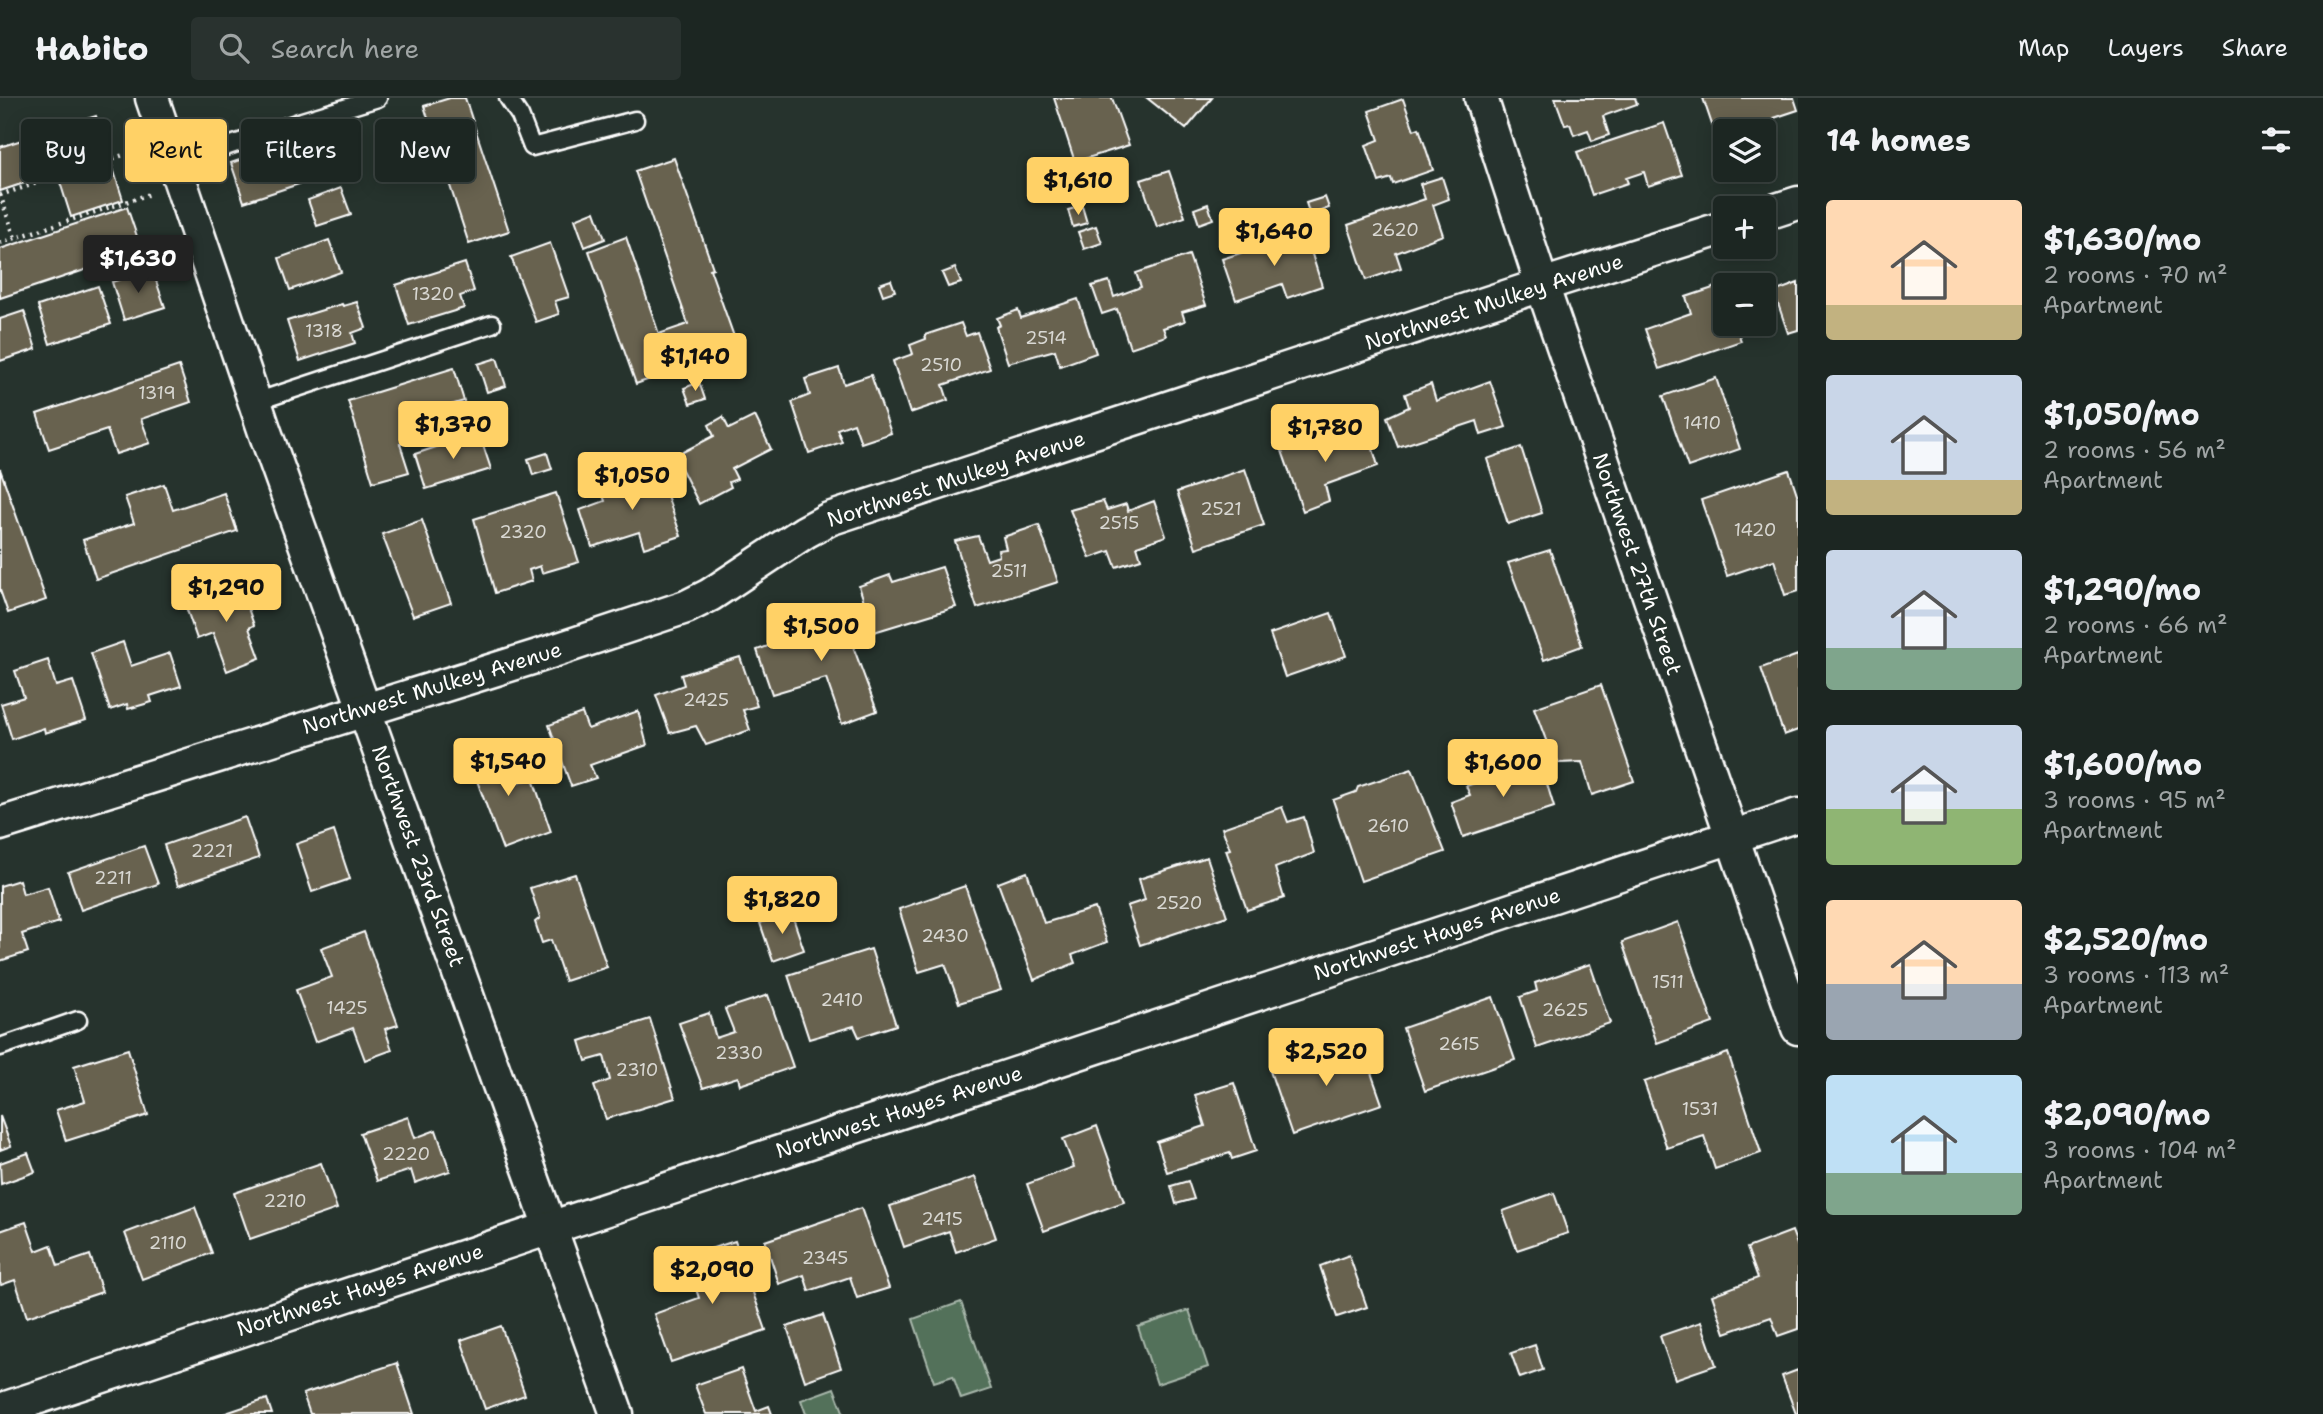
<!DOCTYPE html>
<meta charset="utf-8">
<style>
:root{--surface:#1c2622;--page:#29322f;--text:#f1f3f6;--muted:#a0a5a5;--line:#3a4340;--accent:#ffd166}
body{margin:0;font-family:"Shantell Sans",sans-serif;background:var(--page);color:var(--text);height:100vh;display:flex;flex-direction:column;font-size:26px;white-space:nowrap}
*{box-sizing:border-box;margin:0}
p{font-size:23px;color:var(--muted)}
.icon{flex:none;width:38px;height:38px;fill:none;stroke:currentColor;stroke-width:2;stroke-linecap:round;stroke-linejoin:round}
.map{position:relative;flex:1;overflow:hidden}
.side{display:flex;flex-direction:column;background:var(--surface);width:525px}
.side>*{flex:none}
.guide{position:absolute;left:21px;top:21px;width:665px;height:63px;display:flex;gap:14px}
.tools{position:absolute;left:1713px;top:21px;display:grid;gap:14px}
.tools a{display:grid;place-items:center;width:63px;height:63px;border-radius:7px;background:var(--surface);box-shadow:0 4px 18px #0003,0 0 0 2px var(--line);font-size:35px}
.price{position:absolute;translate:-50% -60px;padding:0 16px;border-radius:7px;background:var(--accent);color:#111;font-size:23px;line-height:46px;filter:drop-shadow(0 2px 4px #0008)}
.price::after{content:'';position:absolute;left:50%;top:42px;width:21px;height:16px;margin-left:-10px;background:inherit;clip-path:polygon(0 0,100% 0,50% 100%)}
.price.current{background:#222;color:#fff}
ul{padding:0;list-style:none}
li{display:flex;align-items:center;gap:21px;height:175px;padding:0 28px}
li span{display:grid;place-items:center;flex:none;width:196px;height:140px;border-radius:7px;color:#555}
li>.icon{margin-inline-start:auto}
span .icon{width:84px;height:84px;fill:#fffc;stroke-width:1}
li b{font-size:30px}
h2{display:flex;justify-content:space-between;align-items:center;height:84px;padding:0 28px;font-size:30px}
.pill{padding:0 24px;border-radius:7px;background:var(--surface);box-shadow:0 4px 18px #0003,0 0 0 2px var(--line);font-size:24px;line-height:63px}
.pill.current{background:var(--accent);color:#111}
header{display:flex;align-items:center;gap:42px;box-sizing:border-box;height:98px;padding:0 35px;background:var(--surface);border-bottom:2px solid var(--line)}
header strong{font-size:33px}
nav{display:flex;gap:38px;margin-inline-start:auto;font-size:24px}
.search{width:490px;height:63px;background:var(--page);display:flex;align-items:center;gap:18px;box-sizing:border-box;padding:0 24px;border-radius:7px;color:var(--muted);font-size:26px}
main{display:flex;flex:1;min-height:0}
.map>svg:first-child{display:block}
</style>
<header>
<strong>Habito</strong>
<div class="search"><svg class="icon" aria-label="search" viewBox="0 0 24 24"><circle cx="10" cy="10" r="6"/><path d="M15 15l6 6"/></svg>Search here</div>
<nav><a>Map</a><a>Layers</a><a>Share</a></nav>
</header>
<main>
<div class="map">
<svg width="1798" height="1316" viewBox="0 0 1798 1316">
<rect width="100%" height="100%" fill="#26332d"/>
<filter id="ink" filterUnits="userSpaceOnUse"><feTurbulence type="fractalNoise" baseFrequency=".0143" numOctaves="2"/><feDisplacementMap in="SourceGraphic" scale="14" xChannelSelector="R" yChannelSelector="G"/><feConvolveMatrix kernelMatrix="1 2 1 2 8 2 1 2 1" color-interpolation-filters="sRGB"/></filter>
<g filter="url(#ink)">
<g fill="#53715a" stroke="#a9b8ac" stroke-width="2">
<path d="M961,1204L991,1291L961,1301L953,1278L934,1284L913,1221Z"/>
<path d="M1189,1212L1208,1269L1157,1286L1138,1229Z"/>
<path d="M834,1290L844,1316H806L801,1302Z"/>
</g>
<g fill="#676250" stroke="#fff" stroke-width="2">
<path d="M450,0H465L509,133L469,146L424,8Z"/>
<path d="M1054,0H1112L1129,47L1075,64Z"/>
<path d="M1147,0H1212L1186,31Z"/>
<path d="M1555,0H1635L1637,6L1603,18L1609,37L1592,43L1588,32L1574,37L1570,26L1565,27Z"/>
<path d="M1703,0H1794L1798,12L1774,20L1775,24L1754,33H1726V54L1722,56Z"/>
<path d="M1403,1L1414,32L1419,30L1433,72L1393,86L1391,80L1379,84L1366,47L1379,42L1369,13Z"/>
<path d="M96,18L109,57L0,93V49Z"/>
<path d="M1664,25L1682,77L1648,88L1644,74L1626,80L1628,85L1592,97L1577,54Z"/>
<path d="M316,36L329,76L244,104L231,65Z"/>
<path d="M674,60L713,170L710,171L738,250L636,286L589,153L626,139L659,236L688,226L635,73Z"/>
<path d="M111,64L123,102L71,119L59,81Z"/>
<path d="M1169,73L1185,119L1157,129L1141,82Z"/>
<path d="M1442,79L1449,101L1433,107L1443,137L1396,155L1401,170L1366,182L1348,127L1425,101L1420,86Z"/>
<path d="M341,90L351,117L317,128L308,102Z"/>
<path d="M1325,99L1329,110L1310,117L1306,105Z"/>
<path d="M1208,106L1213,121L1199,126L1194,111Z"/>
<path d="M1082,108L1087,125L1073,129L1068,112Z"/>
<path d="M127,109L142,153L0,200V151Z"/>
<path d="M595,113L605,141L585,149L575,121Z"/>
<path d="M1321,121L1323,131L1312,134L1309,124Z"/>
<path d="M1096,128L1102,145L1084,151L1078,134Z"/>
<path d="M1305,134L1322,188L1287,200L1282,186L1236,202L1222,161Z"/>
<path d="M329,142L341,174L290,192L279,160Z"/>
<path d="M550,145L569,199L555,203L559,216L536,224L511,159Z"/>
<path d="M1189,157L1206,207L1182,214L1185,223L1163,230L1166,238L1130,250L1117,211L1102,216L1092,188L1109,183L1114,199L1141,189L1136,175Z"/>
<path d="M465,165L474,193L460,198L464,210L409,227L396,187Z"/>
<path d="M955,170L961,185L948,189L942,175Z"/>
<path d="M152,171L165,209L124,222L112,184Z"/>
<path d="M891,182L895,193L883,197L879,186Z"/>
<path d="M1798,185V232L1788,235L1774,194Z"/>
<path d="M1722,187L1726,198V226H1735L1741,243L1659,271L1645,231L1691,215L1686,199Z"/>
<path d="M98,188L111,226L50,246L38,208Z"/>
<path d="M1078,201L1096,255L1060,268L1055,252L1008,265L996,229L1000,227L997,220L1018,212L1021,220Z"/>
<path d="M357,204L366,230L352,235L355,245L300,263L287,223L342,206L343,208Z"/>
<path d="M24,213L36,251L0,263V221Z"/>
<path d="M961,225L966,238L977,234L990,271L943,287L948,302L910,315L893,263L913,256L910,247L926,241L925,237Z"/>
<path d="M497,260L506,288L487,294L478,266Z"/>
<path d="M179,268L191,304L141,321L150,345L116,356L107,332L49,351L37,316Z"/>
<path d="M454,270L464,303L414,318L420,340L400,346L409,374L373,384L348,303Z"/>
<path d="M839,270L844,286L871,277L891,335L861,345L854,325L837,331L842,344L809,355L792,304L810,297L805,281Z"/>
<path d="M1716,280L1740,351L1688,369L1663,298Z"/>
<path d="M1490,283L1506,329L1481,337L1477,323L1398,349L1387,319L1409,309L1405,296L1431,286L1436,303Z"/>
<path d="M699,284L705,301L690,306L684,290Z"/>
<path d="M755,318L771,351L732,371L737,381L729,384L731,389L699,406L675,358L714,338L709,327L723,319L729,331Z"/>
<path d="M1368,334L1378,368L1325,387L1329,403L1303,413L1279,344L1305,335L1307,339L1316,336L1321,345Z"/>
<path d="M479,335L491,371L426,391L415,356Z"/>
<path d="M1521,349L1542,415L1508,426L1487,361Z"/>
<path d="M547,355L552,371L533,377L528,361Z"/>
<path d="M0,371L46,502L8,515L0,492Z"/>
<path d="M658,371L681,438L644,450L639,434L592,449L580,412L605,403L599,386L628,376L634,392L637,391L633,380Z"/>
<path d="M1245,371L1264,427L1196,450L1177,394Z"/>
<path d="M1789,372L1798,399V493L1785,497L1774,462L1727,478L1701,402Z"/>
<path d="M164,386L173,412L224,395L237,433L96,481L83,442L134,425L125,399Z"/>
<path d="M556,395L579,464L542,475L540,468L529,472L532,483L495,495L474,421Z"/>
<path d="M1103,403L1107,412L1126,406L1128,413L1154,403L1166,438L1137,448L1141,461L1116,469L1110,453L1090,460L1070,412Z"/>
<path d="M422,422L451,505L413,518L382,436Z"/>
<path d="M1039,427L1058,484L977,510L955,443L978,438L987,462L999,458L998,452L1006,451L1003,439Z"/>
<path d="M1550,452L1582,548L1544,562L1508,465Z"/>
<path d="M942,469L956,509L874,534L859,488L890,477L893,484Z"/>
<path d="M238,482L254,527L249,530L260,560L227,573L213,535L197,541L186,509L202,503L199,496Z"/>
<path d="M837,505L877,613L842,626L826,580L772,596L757,552L806,534L799,517Z"/>
<path d="M1331,515L1346,558L1285,579L1270,536Z"/>
<path d="M123,544L131,568L170,555L181,588L150,598L152,604L128,611L127,606L110,612L91,555Z"/>
<path d="M1798,557V632L1784,637L1761,570Z"/>
<path d="M740,559L757,608L743,612L750,632L706,647L696,628L670,635L656,597L684,587L681,577Z"/>
<path d="M48,562L56,588L73,583L86,622L45,635L44,630L12,641L1,606L24,599L15,573Z"/>
<path d="M1601,587L1634,683L1592,697L1582,664L1559,665L1546,642L1534,610Z"/>
<path d="M638,613L647,647L590,667L596,680L571,688L549,627L582,615L588,631Z"/>
<path d="M503,643L516,684L533,681L551,734L503,752L467,656Z"/>
<path d="M1540,663L1554,709L1463,739L1451,704L1470,697L1466,688Z"/>
<path d="M1412,671L1445,754L1361,783L1333,702L1356,694L1358,689Z"/>
<path d="M1282,709L1288,724L1304,719L1314,755L1275,770L1284,800L1247,812L1226,752L1230,751L1222,730Z"/>
<path d="M245,719L259,760L178,788L164,747Z"/>
<path d="M334,733L350,781L312,794L296,746Z"/>
<path d="M144,748L158,786L81,812L68,774Z"/>
<path d="M1207,759L1227,818L1140,847L1127,808L1145,802L1139,781Z"/>
<path d="M1027,774L1044,825L1095,810L1107,844L1072,857L1075,865L1034,882L998,785Z"/>
<path d="M575,776L607,869L565,883L551,842L542,845L535,824L540,820L530,790Z"/>
<path d="M19,782L23,796L48,789L59,824L22,836L28,854L0,863V788Z"/>
<path d="M965,788L1001,892L959,905L945,866L919,874L899,811Z"/>
<path d="M791,814L804,852L773,863L760,825Z"/>
<path d="M1678,824L1713,925L1657,945L1622,844Z"/>
<path d="M364,834L398,927L385,931L392,952L365,962L353,930L315,944L296,892L332,879L321,850Z"/>
<path d="M871,851L896,927L859,939L854,928L809,941L788,877Z"/>
<path d="M1590,866L1610,925L1537,950L1520,899L1537,893L1535,885Z"/>
<path d="M768,897L793,969L740,987L738,979L703,990L679,925L709,915L716,940L734,934L725,911Z"/>
<path d="M1493,899L1515,962L1425,993L1403,930Z"/>
<path d="M650,921L675,1000L606,1021L594,988L610,982L604,958L586,963L580,943Z"/>
<path d="M1360,943L1382,1006L1292,1037L1270,973Z"/>
<path d="M128,951L148,1017L66,1043L56,1012L85,1003L74,968Z"/>
<path d="M1728,955L1761,1055L1715,1071L1704,1038L1667,1050L1644,984Z"/>
<path d="M1234,985L1256,1053L1232,1061L1230,1055L1167,1074L1157,1044L1205,1028L1195,997Z"/>
<path d="M0,1018L11,1048L0,1052Z"/>
<path d="M408,1019L415,1040L436,1032L450,1073L415,1085L411,1072L377,1083L360,1035Z"/>
<path d="M1097,1028L1124,1104L1044,1133L1027,1086L1074,1069L1063,1041Z"/>
<path d="M28,1055L35,1074L1,1086L0,1065Z"/>
<path d="M321,1065L337,1111L250,1141L234,1095Z"/>
<path d="M975,1079L996,1140L956,1154L949,1133L904,1149L890,1108Z"/>
<path d="M1188,1083L1194,1101L1176,1106L1171,1088Z"/>
<path d="M1554,1095L1568,1135L1517,1152L1503,1113Z"/>
<path d="M195,1109L212,1155L142,1181L125,1135Z"/>
<path d="M861,1110L889,1190L857,1200L850,1179L809,1193L804,1177L779,1186L765,1143Z"/>
<path d="M26,1124L36,1153L51,1147L58,1168L90,1157L102,1194L27,1219L15,1182L1,1187L0,1185V1133Z"/>
<path d="M1792,1133L1798,1149V1231L1778,1238L1771,1219L1725,1235L1712,1197L1758,1180L1747,1150Z"/>
<path d="M735,1143L766,1232L671,1264L654,1216L699,1200L685,1159Z"/>
<path d="M1349,1157L1367,1209L1337,1219L1320,1168Z"/>
<path d="M823,1217L841,1270L805,1283L787,1229Z"/>
<path d="M1701,1224L1716,1267L1675,1281L1660,1238Z"/>
<path d="M501,1228L525,1297L485,1311L461,1242Z"/>
<path d="M1535,1247L1543,1272L1520,1280L1511,1255Z"/>
<path d="M397,1265L414,1316H310L303,1296Z"/>
<path d="M741,1271L756,1313L769,1308L772,1316H706L695,1287Z"/>
<path d="M1798,1272V1316H1796L1782,1278Z"/>
<path d="M267,1301L272,1316H223Z"/>
</g>
<g fill="none" stroke-linecap="round" stroke-linejoin="round">
<g stroke="#fff" stroke-width="21">
<g id="lane">
<path d="M508,0L520,18L532,49L635,22"/>
<path d="M175,66L302,23L378,0"/>
<path d="M255,304L492,226"/>
<path d="M0,949L78,922"/>
</g>
</g>
<g stroke="#fff" stroke-width="37">
<g id="street">
<path d="M152,0L265,334L617,1316"/>
<path d="M1481,0L1542,187L1798,930"/>
<path d="M1764,116L1798,105"/>
<path d="M0,726L538,558L686,509L710,497L805,434L829,421L1542,187L1726,129"/>
<path d="M0,1312L1798,717"/>
</g>
</g>
<g stroke="#fff" stroke-width="4.5" stroke-dasharray="2 5" stroke-linecap="butt">
<path d="M0,97L136,53"/>
<path d="M0,97L15,140"/>
<path d="M0,145L150,96"/>
</g>
<use href="#lane" stroke="#26332d" stroke-width="16"/>
<use href="#street" stroke="#26332d" stroke-width="32"/>
</g>
</g>
<g text-anchor="middle" dominant-baseline="central" stroke-width="5" stroke-linejoin="round" paint-order="stroke">
<g font-size="18" fill="#d9d8d3">
<text x="1395" y="132">2620</text>
<text x="433" y="196">1320</text>
<text x="324" y="233">1318</text>
<text x="1046" y="240">2514</text>
<text x="941" y="267">2510</text>
<text x="157" y="295">1319</text>
<text x="1702" y="325">1410</text>
<text x="1221" y="411">2521</text>
<text x="1119" y="425">2515</text>
<text x="1755" y="432">1420</text>
<text x="523" y="434">2320</text>
<text x="1009" y="473">2511</text>
<text x="706" y="602">2425</text>
<text x="1388" y="728">2610</text>
<text x="212" y="753">2221</text>
<text x="113" y="780">2211</text>
<text x="1179" y="805">2520</text>
<text x="945" y="838">2430</text>
<text x="1668" y="884">1511</text>
<text x="842" y="902">2410</text>
<text x="347" y="910">1425</text>
<text x="1565" y="912">2625</text>
<text x="1459" y="946">2615</text>
<text x="739" y="955">2330</text>
<text x="637" y="972">2310</text>
<text x="1700" y="1011">1531</text>
<text x="406" y="1056">2220</text>
<text x="285" y="1103">2210</text>
<text x="942" y="1121">2415</text>
<text x="168" y="1145">2110</text>
<text x="825" y="1160">2345</text>
</g>
<g font-size="21" fill="#fff" stroke="#26332d">
<text transform="translate(1494 204) rotate(-18)">Northwest Mulkey Avenue</text>
<text transform="translate(956 381) rotate(-18)">Northwest Mulkey Avenue</text>
<text transform="translate(1637 466) rotate(71)">Northwest 27th Street</text>
<text transform="translate(432 590) rotate(-17)">Northwest Mulkey Avenue</text>
<text transform="translate(418 758) rotate(70)">Northwest 23rd Street</text>
<text transform="translate(1437 836) rotate(-18)">Northwest Hayes Avenue</text>
<text transform="translate(899 1014) rotate(-18)">Northwest Hayes Avenue</text>
<text transform="translate(360 1192) rotate(-18)">Northwest Hayes Avenue</text>
</g>
</g>
</svg>
<div class="tools">
<a><svg class="icon" aria-label="layers" viewBox="0 0 24 24"><path d="M12 4l9 5-9 5-9-5zM3 14l9 5 9-5"/></svg></a>
<a>+</a>
<a>−</a>
</div>
<b class="price" style="left:1078px;top:119px">$1,610</b>
<b class="price" style="left:1274px;top:170px">$1,640</b>
<b class="price current" style="left:138px;top:197px">$1,630</b>
<b class="price" style="left:695px;top:295px">$1,140</b>
<b class="price" style="left:453px;top:363px">$1,370</b>
<b class="price" style="left:1325px;top:366px">$1,780</b>
<b class="price" style="left:632px;top:414px">$1,050</b>
<b class="price" style="left:226px;top:526px">$1,290</b>
<b class="price" style="left:821px;top:565px">$1,500</b>
<b class="price" style="left:508px;top:700px">$1,540</b>
<b class="price" style="left:1503px;top:701px">$1,600</b>
<b class="price" style="left:782px;top:838px">$1,820</b>
<b class="price" style="left:1326px;top:990px">$2,520</b>
<b class="price" style="left:712px;top:1208px">$2,090</b>
<div class="guide">
<a class="pill">Buy</a>
<a class="pill current">Rent</a>
<a class="pill">Filters</a>
<a class="pill">New</a>
</div>
</div>
<section class="side">
<h2>14 homes<svg class="icon" aria-label="filters" viewBox="0 0 24 24"><path d="M4 7h16M4 17h16"/><circle cx="9" cy="7" r="2"/><circle cx="15" cy="17" r="2"/></svg></h2>
<ul>
<li><span style="background:linear-gradient(#ffd9b3 75%,#c2b280 0)"><svg class="icon" aria-label="home" viewBox="0 0 24 24"><path d="M3 11l9-7 9 7M6 9v11h12V9"/></svg></span><div><b>$1,630/mo</b><p>2 rooms · 70 m²</p><p>Apartment</p></div></li>
<li><span style="background:linear-gradient(#c9d6e8 75%,#c2b280 0)"><svg class="icon" aria-label="home" viewBox="0 0 24 24"><path d="M3 11l9-7 9 7M6 9v11h12V9"/></svg></span><div><b>$1,050/mo</b><p>2 rooms · 56 m²</p><p>Apartment</p></div></li>
<li><span style="background:linear-gradient(#c9d6e8 70%,#7fa58c 0)"><svg class="icon" aria-label="home" viewBox="0 0 24 24"><path d="M3 11l9-7 9 7M6 9v11h12V9"/></svg></span><div><b>$1,290/mo</b><p>2 rooms · 66 m²</p><p>Apartment</p></div></li>
<li><span style="background:linear-gradient(#c9d6e8 60%,#8fb573 0)"><svg class="icon" aria-label="home" viewBox="0 0 24 24"><path d="M3 11l9-7 9 7M6 9v11h12V9"/></svg></span><div><b>$1,600/mo</b><p>3 rooms · 95 m²</p><p>Apartment</p></div></li>
<li><span style="background:linear-gradient(#ffd9b3 60%,#9aa5b1 0)"><svg class="icon" aria-label="home" viewBox="0 0 24 24"><path d="M3 11l9-7 9 7M6 9v11h12V9"/></svg></span><div><b>$2,520/mo</b><p>3 rooms · 113 m²</p><p>Apartment</p></div></li>
<li><span style="background:linear-gradient(#bfe0f5 70%,#7fa58c 0)"><svg class="icon" aria-label="home" viewBox="0 0 24 24"><path d="M3 11l9-7 9 7M6 9v11h12V9"/></svg></span><div><b>$2,090/mo</b><p>3 rooms · 104 m²</p><p>Apartment</p></div></li>
</ul>
</section>
</main>
